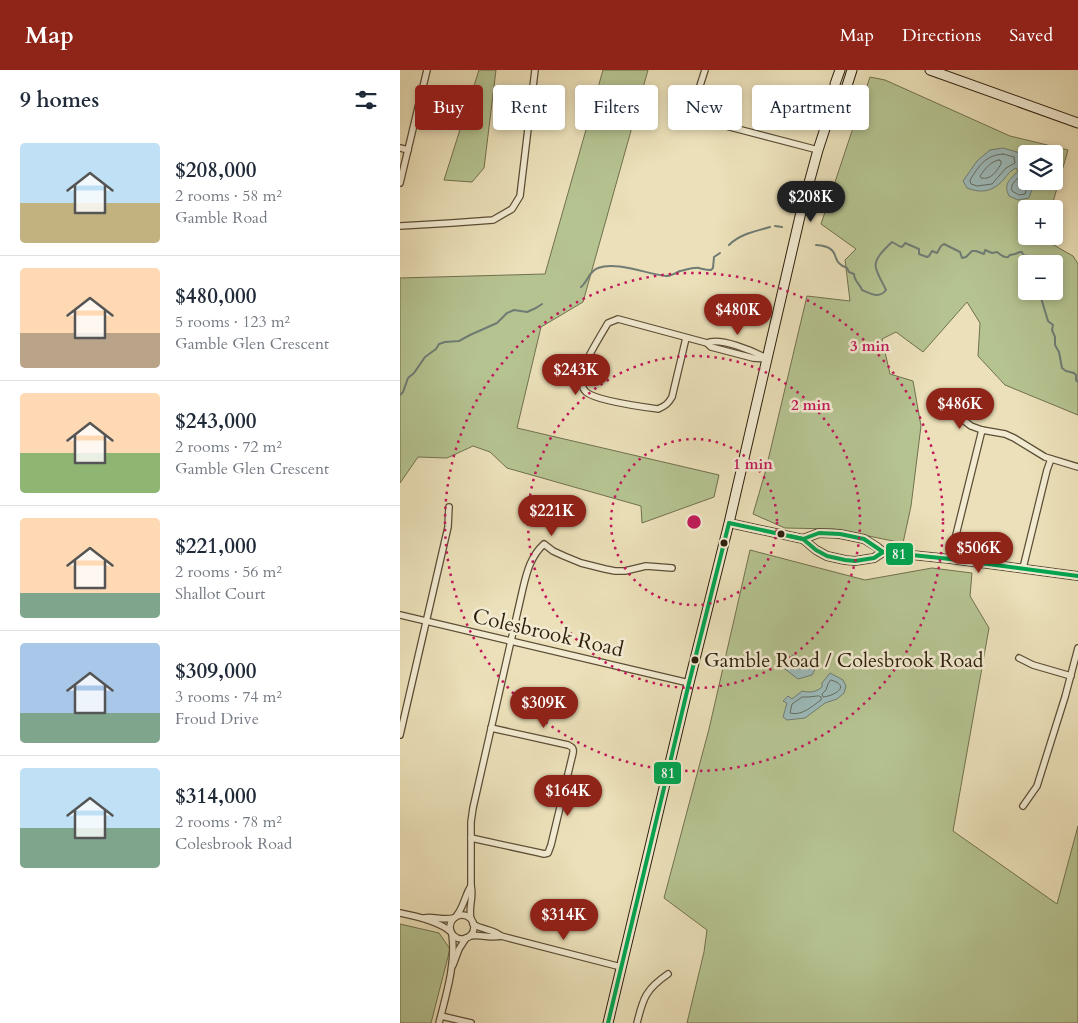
<!DOCTYPE html>
<meta charset="utf-8">
<style>
:root{--surface:#fff;--page:#f2f2f3;--text:#1f2937;--muted:#747a83;--line:#e0e1e3;--accent:#8f2418}
body{margin:0;font-family:Cardo,serif;background:var(--page);color:var(--text);height:100vh;display:flex;flex-direction:column;font-size:19px;white-space:nowrap}
*{box-sizing:border-box;margin:0}
p{font-size:16px;color:var(--muted)}
.icon{flex:none;width:28px;height:28px;fill:none;stroke:currentColor;stroke-width:2;stroke-linecap:round;stroke-linejoin:round}
.map{position:relative;flex:1;overflow:hidden}
.drawer{display:flex;flex-direction:column;background:var(--surface);width:400px}
.drawer>*{flex:none}
.banner{position:absolute;left:15px;top:15px;width:475px;height:45px;display:flex;gap:10px}
.controls{position:absolute;left:618px;top:75px;display:grid;gap:10px}
.controls a{display:grid;place-items:center;width:45px;height:45px;border-radius:5px;background:var(--surface);box-shadow:0 2px 8px #0003;font-size:25px}
.price{position:absolute;translate:-50% -42px;padding:0 11px;border-radius:18px;background:var(--accent);color:#fff;font-size:16px;line-height:32px;filter:drop-shadow(0 1px 2px #0008)}
.price::after{content:'';position:absolute;left:50%;top:30px;width:15px;height:11px;margin-left:-8px;background:inherit;clip-path:polygon(0 0,100% 0,50% 100%)}
.price.on{background:#222;color:#fff}
ul{padding:0;list-style:none}
li{display:flex;align-items:center;gap:15px;height:125px;padding:0 20px}
li+li{border-top:1px solid var(--line)}
li span{display:grid;place-items:center;flex:none;width:140px;height:100px;border-radius:5px;color:#555}
li>.icon{margin-inline-start:auto}
span .icon{width:60px;height:60px;fill:#fffc;stroke-width:1}
li b{font-size:21px}
h2{display:flex;justify-content:space-between;align-items:center;height:60px;padding:0 20px;font-size:21px}
.chip{padding:0 18px;border-radius:5px;background:var(--surface);box-shadow:0 2px 8px #0003;font-size:18px;line-height:45px}
.chip.on{background:var(--accent);color:#fff}
header{display:flex;align-items:center;gap:30px;box-sizing:border-box;height:70px;padding:0 25px;background:var(--accent);color:#fff}
header strong{font-size:24px}
nav{display:flex;gap:28px;margin-inline-start:auto;font-size:18px}
main{display:flex;flex:1;min-height:0}
.map>svg:first-child{display:block}
</style>
<header>
<strong>Map</strong>
<nav><a>Map</a><a>Directions</a><a>Saved</a></nav>
</header>
<main>
<section class="drawer">
<h2>9 homes<svg class="icon" aria-label="filters" viewBox="0 0 24 24"><path d="M4 7h16M4 17h16"/><circle cx="9" cy="7" r="2"/><circle cx="15" cy="17" r="2"/></svg></h2>
<ul>
<li><span style="background:linear-gradient(#bfe0f5 60%,#c2b280 0)"><svg class="icon" aria-label="home" viewBox="0 0 24 24"><path d="M3 11l9-7 9 7M6 9v11h12V9"/></svg></span><div><b>$208,000</b><p>2 rooms · 58 m²</p><p>Gamble Road</p></div></li>
<li><span style="background:linear-gradient(#ffd9b3 65%,#b9a48a 0)"><svg class="icon" aria-label="home" viewBox="0 0 24 24"><path d="M3 11l9-7 9 7M6 9v11h12V9"/></svg></span><div><b>$480,000</b><p>5 rooms · 123 m²</p><p>Gamble Glen Crescent</p></div></li>
<li><span style="background:linear-gradient(#ffd9b3 60%,#8fb573 0)"><svg class="icon" aria-label="home" viewBox="0 0 24 24"><path d="M3 11l9-7 9 7M6 9v11h12V9"/></svg></span><div><b>$243,000</b><p>2 rooms · 72 m²</p><p>Gamble Glen Crescent</p></div></li>
<li><span style="background:linear-gradient(#ffd9b3 75%,#7fa58c 0)"><svg class="icon" aria-label="home" viewBox="0 0 24 24"><path d="M3 11l9-7 9 7M6 9v11h12V9"/></svg></span><div><b>$221,000</b><p>2 rooms · 56 m²</p><p>Shallot Court</p></div></li>
<li><span style="background:linear-gradient(#a9c7e8 70%,#7fa58c 0)"><svg class="icon" aria-label="home" viewBox="0 0 24 24"><path d="M3 11l9-7 9 7M6 9v11h12V9"/></svg></span><div><b>$309,000</b><p>3 rooms · 74 m²</p><p>Froud Drive</p></div></li>
<li><span style="background:linear-gradient(#bfe0f5 60%,#7fa58c 0)"><svg class="icon" aria-label="home" viewBox="0 0 24 24"><path d="M3 11l9-7 9 7M6 9v11h12V9"/></svg></span><div><b>$314,000</b><p>2 rooms · 78 m²</p><p>Colesbrook Road</p></div></li>
</ul>
</section>
<div class="map">
<svg width="678" height="953" viewBox="0 0 678 953">
<rect width="100%" height="100%" fill="#ebe0b9"/>
<filter id="stains"><feTurbulence type="fractalNoise" baseFrequency=".004" numOctaves="4"/><feColorMatrix values="0 0 0 0 .2 0 0 0 0 .09 0 0 0 0 .02 0 0 0 .5 -.17"/></filter>
<radialGradient id="worn" r=".72"><stop offset=".6" stop-color="#630" stop-opacity="0"/><stop offset="1" stop-color="#630" stop-opacity=".3"/></radialGradient>
<g fill="#b5c391" stroke="#70704e" fill-rule="evenodd">
<path d="M79,0H96L84,98L72,112L44,110Z"/>
<path d="M203,0H248L183,232L141,257L117,358L319,405L314,427L242,453L241,436L107,398L90,382L73,376L47,388L18,387L0,413V208L145,204Z"/>
<path d="M470,7L485,10L610,66L668,80L651,139H626V166H643V169L673,186L678,194V345L605,315L578,286L580,253L567,232L523,282L496,262L482,269L490,304L513,311L521,356L511,436L503,473L434,459L385,458L353,444L365,403L407,226L450,231L445,190L456,179L421,154ZM626,84H654V111H626ZM626,194H654V221H626Z"/>
<path d="M350,480L465,510L532,498L572,503L570,526L589,558L553,761L657,834L678,756V953H287L304,882L307,860L264,828L309,659Z"/>
<path d="M0,854L39,863L50,879L31,953H0Z"/>
</g>
<g fill="#9cbaba" stroke="#6f7c74">
<path d="M603,78L620,83L621,93L626,97V111H635L629,128L618,130L609,126C603,113 610,110 618,101L616,98C610,101 608,104 604,109C594,121 582,124 567,118L563,111L577,91L590,80Z"/>
<path d="M393,585L403,590V592L410,596L412,594L416,597L412,605L398,609L381,596Z"/>
<path d="M430,603L443,610L446,616L444,623L437,629L425,633L405,648L387,650L383,647L387,633L383,631L388,626L392,629L402,621C410,623 416,622 422,617V613Z"/>
</g>
<g fill="none" stroke-linecap="round" stroke-linejoin="round">
<g stroke="#646c62" stroke-width="1">
<path d="M603,84L614,87L615,93L606,98L592,114L577,116L571,114L570,110C579,96 585,85 603,84Z"/>
<path d="M599,90L601,91V94C596,102 591,110 581,108L580,106C585,99 591,91 599,90Z"/>
<path d="M626,101H624C620,109 609,112 612,121L619,125L625,124L629,111"/>
<path d="M431,610C452,616 434,626 423,627L422,624L426,620L428,614Z"/>
<path d="M419,626L421,627V630C411,637 402,646 390,643L392,634L402,627H408Z"/>
</g>
<g stroke="#6f7c74" stroke-width="2">
<path d="M375,156L382,157"/>
<path d="M329,175C340,164 356,161 370,157"/>
<path d="M416,175C422,175 431,177 434,183C436,187 436,191 440,194C442,196 445,197 447,198L449,202L454,204C454,211 460,214 462,220C471,224 479,229 486,220C483,213 478,206 476,198C473,189 486,178 492,172L501,177L503,176L505,173L519,179V184L527,187L529,186L532,181L537,183L541,176L544,174L560,182L562,188L566,187L572,181H576L584,184L585,180L592,183L597,182C601,185 603,188 608,187L610,185L615,184L620,182H622L623,185L627,186L631,194"/>
<path d="M181,217C188,211 189,201 198,198C216,191 247,204 266,206C272,206 275,203 280,201C285,200 294,197 299,198C303,199 306,200 311,200L313,198L314,187L320,183"/>
<path d="M639,221L648,251L653,255L652,260L655,267V275L659,282L662,298L666,301L674,303L676,305V310L678,312"/>
<path d="M0,325L3,322L8,308L14,303L25,287L36,279L39,274L45,272L59,271L70,265L97,253L107,243L114,240L127,242L136,238L142,234"/>
</g>
<g stroke="#5c4e36" stroke-width="8">
<g id="minor">
<path d="M305,0L297,25L298,41L303,50L418,80"/>
<path d="M0,78L8,80"/>
<path d="M0,113L27,0"/>
<path d="M0,156L52,153L93,150L112,139L120,126L135,0"/>
<path d="M286,268L272,327C268,334 265,336 258,339C243,337 197,331 186,322C183,319 180,312 180,308C181,297 202,263 208,253L218,249L307,273L311,277L353,288L366,289"/>
<path d="M307,273C320,267 353,281 366,288"/>
<path d="M549,339L571,356L582,360L605,364L614,368L645,387L678,397"/>
<path d="M550,489L582,360"/>
<path d="M623,498L647,400L651,389"/>
<path d="M0,545L289,613"/>
<path d="M619,588L633,595L671,606"/>
<path d="M0,665L48,457L49,437"/>
<path d="M623,736L637,716L665,627L678,578"/>
<path d="M71,768L140,783L144,784L148,783L151,775L173,683C174,678 172,677 168,675L91,658"/>
<path d="M0,843C15,846 39,851 51,862"/>
<circle cx="62" cy="857" r="12"/>
<path d="M57,845C64,836 65,825 71,816"/>
<path d="M24,848C34,846 43,851 54,848"/>
<path d="M71,849C68,838 74,827 71,816V752L73,738L123,518C127,501 131,486 144,474L153,481L164,486L181,493L205,499L215,501H225L246,496L272,498"/>
<path d="M73,854C82,860 93,859 101,866"/>
<path d="M70,866C81,864 92,869 101,866L221,897"/>
<path d="M53,895L59,879L66,868"/>
<path d="M41,946L71,953"/>
<path d="M39,953C46,925 56,894 52,865"/>
<path d="M237,953C243,928 246,919 268,904"/>
</g>
</g>
<g stroke="#5c4e36" stroke-width="10">
<g id="tertiary">
<path d="M329,453L403,469L416,480L427,486L445,490L455,491L474,488L483,482"/>
<path d="M403,469L419,463L440,464L464,469L477,477L483,482L550,489L678,506"/>
</g>
</g>
<g stroke="#2c1e0b" stroke-width="11">
<g id="secondary">
<path d="M530,0L678,53"/>
<path d="M436,25L446,19L452,0"/>
<path d="M208,953L289,613L329,453L401,142L418,80L436,25L435,14L440,0"/>
</g>
</g>
<use href="#minor" stroke="#f2ebd2" stroke-width="5.5"/>
<use href="#tertiary" stroke="#f2ebd2" stroke-width="8"/>
<use href="#secondary" stroke="#f2ebd2" stroke-width="9"/>
<g stroke="#f2ebd2" stroke-width="8">
<g id="bus-1">
<path d="M329,453L403,469L416,480L427,486L445,490L455,491L474,488L483,482L550,489L678,506"/>
<path d="M389,466L403,469L419,463L440,464L464,469L483,482L498,484"/>
<path d="M208,953L289,613L329,453"/>
</g>
</g>
<use href="#bus-1" stroke="#00a651" stroke-width="4"/>
</g>
<g fill="none" stroke="#c2185b" stroke-width="2.5" stroke-dasharray="2.5 5">
<circle cx="294" cy="452" r="83"/>
<circle cx="294" cy="452" r="166"/>
<circle cx="294" cy="452" r="249"/>
</g>
<g fill="#2c1e0b" stroke="#f2ebd2" stroke-width="2">
<circle cx="381" cy="464" r="4.5"/>
<circle cx="324" cy="473" r="4.5"/>
<circle cx="295" cy="590" r="4.5"/>
</g>
<g text-anchor="middle" dominant-baseline="central" stroke-width="5" stroke-linejoin="round" paint-order="stroke">
<g font-size="20" fill="#2c1e0b" stroke="#f2ebd2" text-anchor="start">
<text x="304" y="590">Gamble Road / Colesbrook Road</text>
</g>
<g font-size="21" fill="#2c1e0b" stroke="#f2ebd2">
<text transform="translate(148 563) rotate(13)">Colesbrook Road</text>
</g>
</g>
<circle cx="294" cy="452" r="8" fill="#c2185b" stroke="#f2ebd2" stroke-width="2.5"/>
<g font-size="15" text-anchor="middle" font-weight="bold" fill="#c2185b" stroke="#f2ebd2" stroke-width="5" stroke-linejoin="round" paint-order="stroke">
<text x="470" y="281">3 min</text>
<text x="411" y="340">2 min</text>
<text x="353" y="399">1 min</text>
</g>
<g stroke="#f2ebd2" stroke-width="2">
<rect x="485" y="472" width="29" height="24" rx="5" fill="#00a651"/>
<rect x="253" y="691" width="29" height="24" rx="5" fill="#00a651"/>
</g>
<g font-size="14" text-anchor="middle" font-weight="bold" fill="#fff">
<text x="499" y="489">81</text>
<text x="268" y="708">81</text>
</g>
<rect width="100%" height="100%" filter="url(#stains)"/>
<rect width="100%" height="100%" fill="url(#worn)"/>
</svg>
<div class="controls">
<a><svg class="icon" aria-label="layers" viewBox="0 0 24 24"><path d="M12 4l9 5-9 5-9-5zM3 14l9 5 9-5"/></svg></a>
<a>+</a>
<a>−</a>
</div>
<b class="price on" style="left:411px;top:153px">$208K</b>
<b class="price" style="left:338px;top:266px">$480K</b>
<b class="price" style="left:176px;top:326px">$243K</b>
<b class="price" style="left:560px;top:360px">$486K</b>
<b class="price" style="left:152px;top:467px">$221K</b>
<b class="price" style="left:579px;top:504px">$506K</b>
<b class="price" style="left:144px;top:659px">$309K</b>
<b class="price" style="left:168px;top:747px">$164K</b>
<b class="price" style="left:164px;top:871px">$314K</b>
<div class="banner">
<a class="chip on">Buy</a>
<a class="chip">Rent</a>
<a class="chip">Filters</a>
<a class="chip">New</a>
<a class="chip">Apartment</a>
</div>
</div>
</main>
